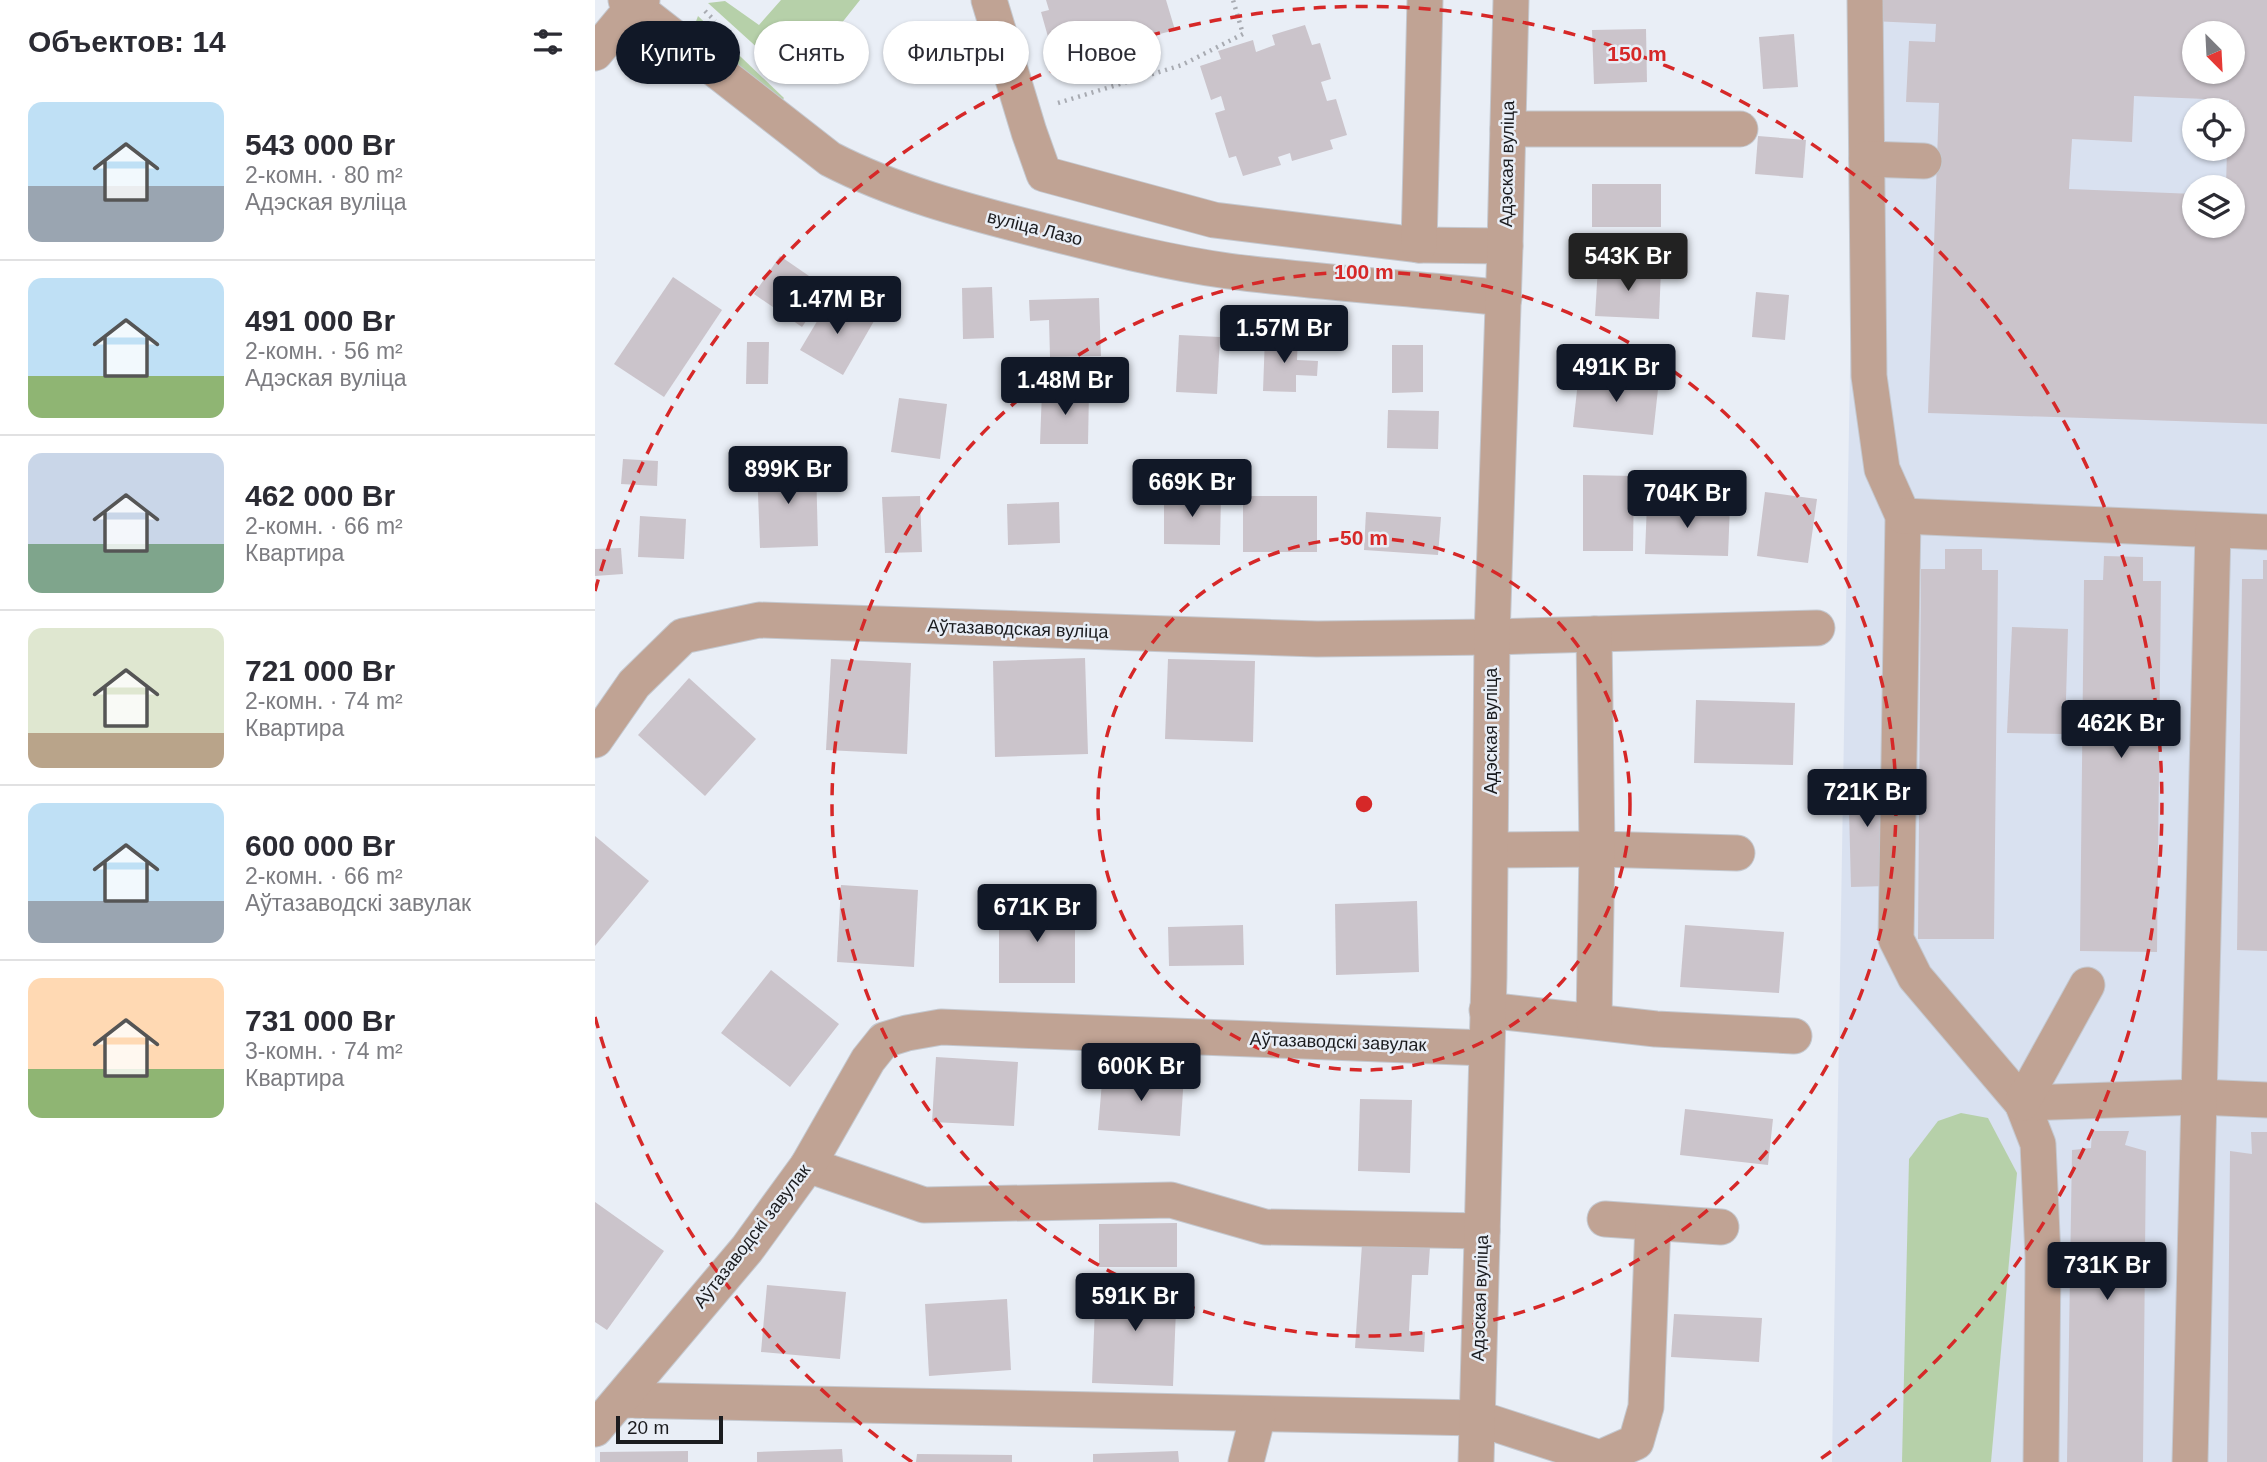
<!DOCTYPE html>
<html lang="ru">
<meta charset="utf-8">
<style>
:root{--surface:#fff;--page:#f2f2f3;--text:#2b2b33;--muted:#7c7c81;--line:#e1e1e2;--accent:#111827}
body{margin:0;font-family:Arial,sans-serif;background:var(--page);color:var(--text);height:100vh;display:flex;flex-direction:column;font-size:26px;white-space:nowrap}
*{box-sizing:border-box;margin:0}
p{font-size:23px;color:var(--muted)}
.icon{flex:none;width:38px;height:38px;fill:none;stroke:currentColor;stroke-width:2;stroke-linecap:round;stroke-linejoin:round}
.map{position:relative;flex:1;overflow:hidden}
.side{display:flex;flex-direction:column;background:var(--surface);width:595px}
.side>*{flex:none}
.banner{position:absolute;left:21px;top:21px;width:665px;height:63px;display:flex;gap:14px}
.needle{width:46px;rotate:156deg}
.buttons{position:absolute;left:1587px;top:21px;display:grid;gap:14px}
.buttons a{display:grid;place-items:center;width:63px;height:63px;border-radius:50%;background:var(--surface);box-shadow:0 2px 5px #0004;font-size:35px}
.scale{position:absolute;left:21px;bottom:18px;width:107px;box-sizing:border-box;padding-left:7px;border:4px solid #1b1c1f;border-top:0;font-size:19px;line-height:24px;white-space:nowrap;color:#1b1c1f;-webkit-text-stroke:5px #e9eef6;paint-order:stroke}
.price{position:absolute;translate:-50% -60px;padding:0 16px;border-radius:7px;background:var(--accent);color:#fff;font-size:23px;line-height:46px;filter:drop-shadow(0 2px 4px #0008)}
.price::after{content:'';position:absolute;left:50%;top:42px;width:21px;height:16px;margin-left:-10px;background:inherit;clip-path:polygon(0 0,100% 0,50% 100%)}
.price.on{background:#222;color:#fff}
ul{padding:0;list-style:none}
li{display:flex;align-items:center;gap:21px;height:175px;padding:0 28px}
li+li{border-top:2px solid var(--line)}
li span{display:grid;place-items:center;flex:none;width:196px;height:140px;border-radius:14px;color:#555}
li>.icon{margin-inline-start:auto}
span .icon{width:84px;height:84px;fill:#fffc;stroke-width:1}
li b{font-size:30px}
h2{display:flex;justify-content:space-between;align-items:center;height:84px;padding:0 28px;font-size:30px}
.chip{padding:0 24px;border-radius:32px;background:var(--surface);box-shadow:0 2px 5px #0004;font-size:24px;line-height:63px}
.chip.on{background:var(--accent);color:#fff}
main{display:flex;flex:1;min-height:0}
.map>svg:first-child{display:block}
</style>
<main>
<section class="side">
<h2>Объектов: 14<svg class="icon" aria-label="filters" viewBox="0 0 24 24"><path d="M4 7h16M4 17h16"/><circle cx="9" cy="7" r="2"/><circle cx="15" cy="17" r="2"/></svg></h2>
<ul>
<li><span style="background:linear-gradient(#bfe0f5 60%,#9aa5b1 0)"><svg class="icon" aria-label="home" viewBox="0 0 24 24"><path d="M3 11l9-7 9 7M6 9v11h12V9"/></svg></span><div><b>543 000 Br</b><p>2-комн. · 80 m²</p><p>Адэская вуліца</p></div></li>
<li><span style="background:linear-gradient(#bfe0f5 70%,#8fb573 0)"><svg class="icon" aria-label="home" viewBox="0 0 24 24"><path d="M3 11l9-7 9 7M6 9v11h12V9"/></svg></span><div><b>491 000 Br</b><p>2-комн. · 56 m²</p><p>Адэская вуліца</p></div></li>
<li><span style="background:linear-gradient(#c9d6e8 65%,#7fa58c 0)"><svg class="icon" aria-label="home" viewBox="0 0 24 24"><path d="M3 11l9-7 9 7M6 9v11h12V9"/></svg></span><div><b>462 000 Br</b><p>2-комн. · 66 m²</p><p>Квартира</p></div></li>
<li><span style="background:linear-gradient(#dfe7d0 75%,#b9a48a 0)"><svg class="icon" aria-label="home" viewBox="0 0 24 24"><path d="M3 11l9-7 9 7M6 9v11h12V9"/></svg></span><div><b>721 000 Br</b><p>2-комн. · 74 m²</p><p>Квартира</p></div></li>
<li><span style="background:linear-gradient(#bfe0f5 70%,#9aa5b1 0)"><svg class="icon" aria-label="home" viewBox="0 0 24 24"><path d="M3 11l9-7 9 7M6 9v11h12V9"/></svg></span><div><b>600 000 Br</b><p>2-комн. · 66 m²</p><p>Аўтазаводскі завулак</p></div></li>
<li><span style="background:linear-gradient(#ffd9b3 65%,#8fb573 0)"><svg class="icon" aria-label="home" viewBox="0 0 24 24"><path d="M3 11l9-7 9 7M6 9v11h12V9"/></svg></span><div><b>731 000 Br</b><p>3-комн. · 74 m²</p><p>Квартира</p></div></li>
</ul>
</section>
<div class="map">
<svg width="1672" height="1462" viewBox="0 0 1672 1462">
<rect width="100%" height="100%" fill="#e9eef6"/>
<path fill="#d9e1f0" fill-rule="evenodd" d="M1261,0H1672V1462H1237ZM1600,33H1638V72H1600ZM1600,110H1638V149H1600ZM1600,187H1638V226H1600Z"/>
<g fill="#b6d0a9">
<path d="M186,0H265L200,82L113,3L130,1L164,25Z"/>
<path d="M103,16L189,98L181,109L97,32Z"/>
<path d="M1366,1113L1393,1118L1422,1173L1396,1462H1307L1314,1159L1343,1121Z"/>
</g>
<g fill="#cbc4cb" fill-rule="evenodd">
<path d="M451,0H571L580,30L561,35L564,44L523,55L521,46L514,48L508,50L510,59L469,71L463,49L457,51L446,12L454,10Z"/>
<path d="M1278,0H1672V424L1333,413L1344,103L1311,102L1314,41L1340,42L1341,24L1277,21ZM1600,33H1638V72H1600ZM1539,96L1634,100V110H1638V149H1632L1631,187H1638V226H1600V194L1474,189L1477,139L1537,142Z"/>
<path d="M710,25L717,45L725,43L736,79L726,82L732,101L741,99L752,135L735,140L738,149L697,161L695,153L683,157L686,165L648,176L641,156L634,158L620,113L630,110L626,96L616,100L605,66L626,59L623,51L658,40L661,52L680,45L677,35Z"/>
<path d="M1051,29L1052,82L999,84L997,30Z"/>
<path d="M1199,34L1203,87L1168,89L1164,37Z"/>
<path d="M1163,136L1211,140L1208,178L1160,174Z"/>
<rect x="997" y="184" width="69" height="43"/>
<path d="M185,256L233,289L207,327L159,294Z"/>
<path d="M1003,267L1066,269L1064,319L1000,316Z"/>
<path d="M78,277L127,310L69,397L19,364Z"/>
<path d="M397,287L399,338L368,339L367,288Z"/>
<path d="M1161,292L1194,295L1190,340L1157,337Z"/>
<path d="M237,296L279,321L248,375L205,350Z"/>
<path d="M504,298L506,356L455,357L454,320L435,321L434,300Z"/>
<path d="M584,335L625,337L622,394L581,392Z"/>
<path d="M670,336L703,337L702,360L723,361L722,376L701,375V392L668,391Z"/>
<path d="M152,342H174L173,384H151Z"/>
<path d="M797,345H828V392L797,393Z"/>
<path d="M984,372L1064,380L1058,435L978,427Z"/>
<path d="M447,390L494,391L493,444H445Z"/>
<path d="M304,398L352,404L345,459L296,452Z"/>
<path d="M793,410L844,411L843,449L792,448Z"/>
<path d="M28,459L63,461L62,486L26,484Z"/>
<path d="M221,464L223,546L165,548L162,466Z"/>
<path d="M988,475L1039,476L1038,551H988Z"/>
<path d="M1170,492L1222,499L1213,563L1162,556Z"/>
<path d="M569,494L626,495L625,545L569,544Z"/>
<path d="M325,496L327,552L290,553L287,497Z"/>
<rect x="648" y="496" width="74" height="56"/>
<path d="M464,502L465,543L413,545L412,504Z"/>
<path d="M1052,503L1135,505L1133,556L1050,554Z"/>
<path d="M771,512L846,517L843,555L769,550Z"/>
<path d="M45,516L91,519L89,559L43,557Z"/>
<path d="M26,548L28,574L0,576V549Z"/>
<path d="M1350,549H1387V570H1403L1399,939H1323L1326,569H1350Z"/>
<path d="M1509,556L1548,557V581H1566L1562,952L1485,951L1489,580H1508Z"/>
<path d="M1668,560H1672V951L1642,950L1647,579H1668Z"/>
<path d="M1417,627L1473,629L1470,734L1412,733Z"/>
<path d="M490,658L493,754L400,757L398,661Z"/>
<path d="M236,659L316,663L312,754L231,750Z"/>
<path d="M573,659L660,661L658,742L570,739Z"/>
<path d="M94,678L161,739L110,796L43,735Z"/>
<path d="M1101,700L1200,703L1198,765L1099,763Z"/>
<path d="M1288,771L1291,886L1256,887L1253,772Z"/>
<path d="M0,836L54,881L0,946Z"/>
<path d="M246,885L323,890L319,967L242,962Z"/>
<path d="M822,901L824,972L741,975L740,904Z"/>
<rect x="404" y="905" width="76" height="78"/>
<path d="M648,925L649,965L574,966L573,927Z"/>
<path d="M1090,925L1189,932L1184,993L1085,987Z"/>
<path d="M176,970L244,1024L195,1087L126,1033Z"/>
<path d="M341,1057L423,1062L419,1126L337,1122Z"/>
<path d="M508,1070L589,1075L585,1136L503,1130Z"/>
<path d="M765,1099L817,1100L815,1173L763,1171Z"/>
<path d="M1090,1109L1178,1119L1173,1165L1085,1155Z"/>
<path d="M1497,1131H1534L1530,1145L1551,1151L1548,1462H1472L1477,1150L1496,1148Z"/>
<path d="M1656,1132H1672V1462H1632L1635,1151L1657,1154Z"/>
<path d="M0,1202L69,1251L12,1330L0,1322Z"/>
<path d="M582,1223V1267H504V1224Z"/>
<path d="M767,1244L835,1247L833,1275H817L814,1331L830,1332L829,1352L760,1348Z"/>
<path d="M501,1281L582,1283L578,1386L497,1383Z"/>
<path d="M172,1285L251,1292L245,1359L166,1352Z"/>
<path d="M412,1299L416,1370L334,1376L330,1304Z"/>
<path d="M1079,1314L1167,1318L1164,1362L1076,1357Z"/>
<path d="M247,1449L248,1462H162V1452Z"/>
<path d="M93,1451V1462H5V1452Z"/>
<path d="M583,1451L584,1462H498V1454Z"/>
<path d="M322,1454L417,1455V1462H321Z"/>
</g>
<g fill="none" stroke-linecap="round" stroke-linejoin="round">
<g stroke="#c4c8cf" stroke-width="37">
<g id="minor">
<path d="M31,0L235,159C299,192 370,211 441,229C504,245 568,262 633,271C725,283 817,288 909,298"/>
<path d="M394,0L434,132L449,174L619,220L824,245L910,246"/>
<path d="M1270,0L1274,376L1287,469L1308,516L1301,939L1320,977L1427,1103L1443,1144L1448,1257L1446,1462"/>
<path d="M0,53L39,6L47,0"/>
<path d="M913,129H1145"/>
<path d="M1272,159L1329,161"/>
<path d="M824,245L830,0"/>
<path d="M1308,516L1672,532"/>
<path d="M0,740L39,684L88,636L164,620L722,639L897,637L1222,628"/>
<path d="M896,850L1002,849L1142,853"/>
<path d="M892,1010L1061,1029L1199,1036"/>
<path d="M999,1021L1002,849L999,634"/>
<path d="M1427,1103L1604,1097L1672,1100"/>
<path d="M1427,1103L1492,985"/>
<path d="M213,1165L329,1205L576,1200L670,1227L887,1231"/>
<path d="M1010,1219L1126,1227"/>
<path d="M25,1400L882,1418L1005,1458L1041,1442L1051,1407L1058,1223"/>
<path d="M0,1429L152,1249L213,1165L273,1060L289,1040L312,1033L346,1027L891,1048"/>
<path d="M651,1462L663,1415"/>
<path d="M881,1462L894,977L897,637L910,246L916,0"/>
<path d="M1595,1462L1618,531"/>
</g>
</g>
<g stroke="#a8abb2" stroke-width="4.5" stroke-dasharray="2 5" stroke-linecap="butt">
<path d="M110,11L120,21"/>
<path d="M463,103L587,65L648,34L638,0"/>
</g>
<use href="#minor" stroke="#c0a394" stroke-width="35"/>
</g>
<g fill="none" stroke="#d62828" stroke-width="3.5" stroke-dasharray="12 9">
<circle cx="769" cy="804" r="266"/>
<circle cx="769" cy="804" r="532"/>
<path d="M317 1462A798 798 0 0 1 0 1017M0 591A798 798 0 1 1 1221 1462"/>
</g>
<g text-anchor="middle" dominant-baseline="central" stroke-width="5" stroke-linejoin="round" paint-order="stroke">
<g font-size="18" fill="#1b1c1f" stroke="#e9eef6">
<text transform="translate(912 164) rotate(-89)">Адэская вуліца</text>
<text transform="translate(440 228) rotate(14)">вуліца Лазо</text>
<text transform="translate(423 629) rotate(2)">Аўтазаводская вуліца</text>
<text transform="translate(896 731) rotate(-90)">Адэская вуліца</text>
<text transform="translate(743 1042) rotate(2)">Аўтазаводскі завулак</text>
<text transform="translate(157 1236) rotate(-52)">Аўтазаводскі завулак</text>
<text transform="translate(885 1298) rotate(-88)">Адэская вуліца</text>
</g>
</g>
<circle cx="769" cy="804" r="10" fill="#d62828" stroke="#e9eef6" stroke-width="3.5"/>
<g font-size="21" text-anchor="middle" font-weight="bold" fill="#d62828" stroke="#e9eef6" stroke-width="5" stroke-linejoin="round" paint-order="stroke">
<text x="1042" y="61">150 m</text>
<text x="769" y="279">100 m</text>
<text x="769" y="545">50 m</text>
</g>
</svg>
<div class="buttons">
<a><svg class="needle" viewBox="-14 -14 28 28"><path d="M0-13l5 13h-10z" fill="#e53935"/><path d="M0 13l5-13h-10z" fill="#7c7c81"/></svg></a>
<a><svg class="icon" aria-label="locate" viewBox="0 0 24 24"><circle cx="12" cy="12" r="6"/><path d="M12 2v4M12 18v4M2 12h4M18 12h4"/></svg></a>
<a><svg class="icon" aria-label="layers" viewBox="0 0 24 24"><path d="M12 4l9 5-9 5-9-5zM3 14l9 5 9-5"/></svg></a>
</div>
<div class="scale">20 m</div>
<b class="price on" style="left:1033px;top:293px">543K Br</b>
<b class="price" style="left:242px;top:336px">1.47M Br</b>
<b class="price" style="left:689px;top:365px">1.57M Br</b>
<b class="price" style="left:1021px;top:404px">491K Br</b>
<b class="price" style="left:470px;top:417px">1.48M Br</b>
<b class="price" style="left:193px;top:506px">899K Br</b>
<b class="price" style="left:597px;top:519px">669K Br</b>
<b class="price" style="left:1092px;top:530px">704K Br</b>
<b class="price" style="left:1526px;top:760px">462K Br</b>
<b class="price" style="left:1272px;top:829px">721K Br</b>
<b class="price" style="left:442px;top:944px">671K Br</b>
<b class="price" style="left:546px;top:1103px">600K Br</b>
<b class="price" style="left:1512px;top:1302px">731K Br</b>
<b class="price" style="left:540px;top:1333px">591K Br</b>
<div class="banner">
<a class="chip on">Купить</a>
<a class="chip">Снять</a>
<a class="chip">Фильтры</a>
<a class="chip">Новое</a>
</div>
</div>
</main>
